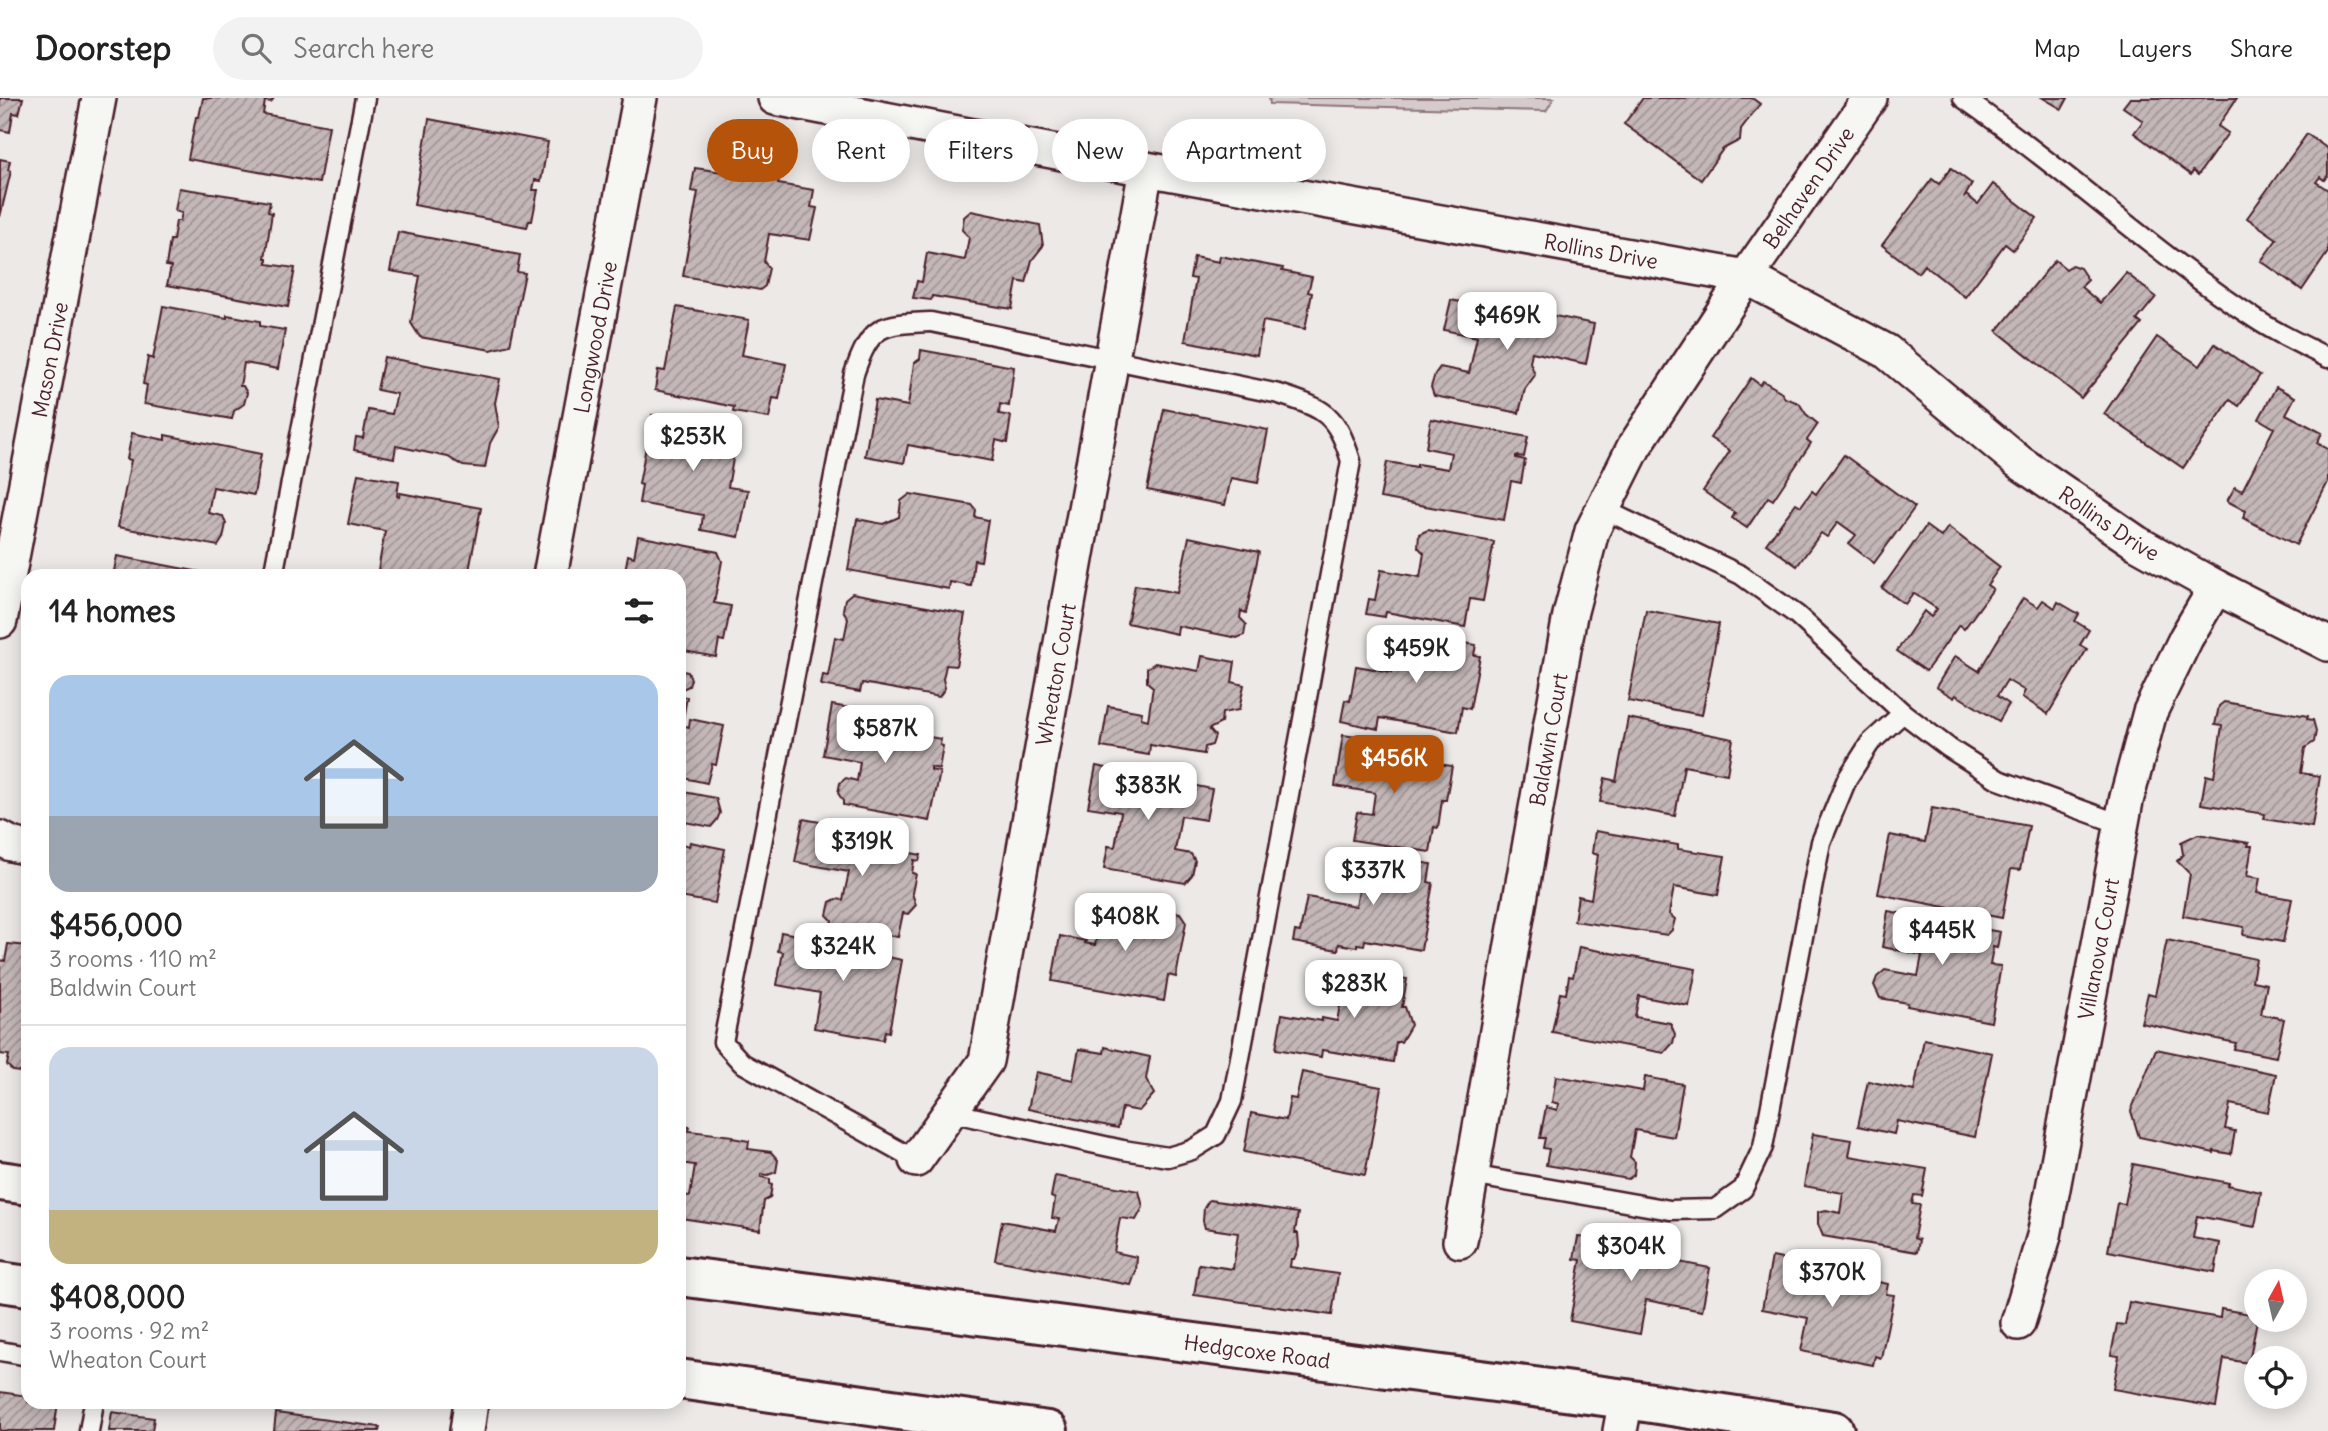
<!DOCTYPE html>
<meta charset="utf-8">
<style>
:root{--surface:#fff;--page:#f2f2f2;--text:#222;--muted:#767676;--line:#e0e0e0;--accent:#b45309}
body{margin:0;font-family:Delius,sans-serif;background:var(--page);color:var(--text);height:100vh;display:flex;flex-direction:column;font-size:26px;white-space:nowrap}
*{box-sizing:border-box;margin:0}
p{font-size:23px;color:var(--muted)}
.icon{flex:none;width:38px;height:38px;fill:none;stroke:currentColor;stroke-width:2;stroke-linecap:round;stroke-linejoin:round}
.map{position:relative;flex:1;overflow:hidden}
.side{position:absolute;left:21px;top:471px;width:665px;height:840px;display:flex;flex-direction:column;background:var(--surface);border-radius:21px;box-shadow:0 4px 18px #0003}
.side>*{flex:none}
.guide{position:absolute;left:707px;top:21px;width:665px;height:63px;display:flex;gap:14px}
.needle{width:46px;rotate:8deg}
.controls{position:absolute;left:2244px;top:1171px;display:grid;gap:14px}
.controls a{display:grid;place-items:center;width:63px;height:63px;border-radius:50%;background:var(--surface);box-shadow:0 4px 18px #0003;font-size:35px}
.price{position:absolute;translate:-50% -60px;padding:0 16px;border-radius:14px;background:#fff;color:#222;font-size:23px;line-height:46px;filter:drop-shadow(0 2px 4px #0008)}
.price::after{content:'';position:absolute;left:50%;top:42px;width:21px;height:16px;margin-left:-10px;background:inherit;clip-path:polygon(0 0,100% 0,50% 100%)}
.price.selected{background:var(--accent);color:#fff}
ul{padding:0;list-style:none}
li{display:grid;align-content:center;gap:14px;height:371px;padding:0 28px}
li+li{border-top:2px solid var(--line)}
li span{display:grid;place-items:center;height:217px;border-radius:21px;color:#555}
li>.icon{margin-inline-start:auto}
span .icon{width:126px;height:126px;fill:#fffc;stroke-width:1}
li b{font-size:30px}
h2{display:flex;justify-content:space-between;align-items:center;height:84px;padding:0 28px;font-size:30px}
.chip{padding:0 24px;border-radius:32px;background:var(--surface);box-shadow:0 4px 18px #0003;font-size:24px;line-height:63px}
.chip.selected{background:var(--accent);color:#fff}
header{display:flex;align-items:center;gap:42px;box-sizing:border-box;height:98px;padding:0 35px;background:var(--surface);border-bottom:2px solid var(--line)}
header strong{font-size:33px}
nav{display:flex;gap:38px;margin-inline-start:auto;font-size:24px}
.search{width:490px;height:63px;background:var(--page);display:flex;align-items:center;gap:18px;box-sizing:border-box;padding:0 24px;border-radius:38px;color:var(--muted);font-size:26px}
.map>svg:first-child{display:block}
</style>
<header>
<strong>Doorstep</strong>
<div class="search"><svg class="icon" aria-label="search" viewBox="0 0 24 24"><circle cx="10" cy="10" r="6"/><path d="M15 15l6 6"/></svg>Search here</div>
<nav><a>Map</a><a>Layers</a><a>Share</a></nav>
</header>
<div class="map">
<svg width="2328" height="1333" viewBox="0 0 2328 1333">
<defs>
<pattern id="building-hatch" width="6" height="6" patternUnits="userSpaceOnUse" patternTransform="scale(1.75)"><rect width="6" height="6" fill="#c4b7b7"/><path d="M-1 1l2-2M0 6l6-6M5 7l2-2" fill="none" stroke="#a19495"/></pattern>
</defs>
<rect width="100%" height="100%" fill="#ece9e6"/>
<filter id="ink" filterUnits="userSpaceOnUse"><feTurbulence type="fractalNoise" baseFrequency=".0143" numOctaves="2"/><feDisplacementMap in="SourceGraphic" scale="14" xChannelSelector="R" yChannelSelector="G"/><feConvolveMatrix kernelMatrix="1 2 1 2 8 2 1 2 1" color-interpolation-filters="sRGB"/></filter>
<g filter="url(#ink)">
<path fill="#d4cbca" stroke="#8f757a" stroke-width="2" d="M1269,0H1554L1546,13L1270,6Z"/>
<g fill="url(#building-hatch)" stroke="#4a1f2b" stroke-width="2">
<path d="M0,0H23L19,16L13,15L10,34L0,32Z"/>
<path d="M203,0H274L271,4L265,3L263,16L329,28L319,85L188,61L196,19H199Z"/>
<path d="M1643,0H1752L1760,6L1741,31L1740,42L1723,51L1701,82L1624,26Z"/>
<path d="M2043,0H2068L2062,11Z"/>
<path d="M2130,0H2237L2218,28L2228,35L2198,77L2193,73L2191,77L2134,35L2143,23L2123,9Z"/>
<path d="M429,21L548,44L541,83L535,82L533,92H538L532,123H529L527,129L414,107Z"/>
<path d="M2307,36L2328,51V77L2324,82L2320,79L2316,84L2328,92V154L2302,192L2261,163L2277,141L2247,120Z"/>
<path d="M0,61L10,63L8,72L11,73L0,119Z"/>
<path d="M695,70L779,82L778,86L814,92L811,109L817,110L810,142L769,136L764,164L769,170L765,188L760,192L683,178L698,94L691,93Z"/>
<path d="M1951,70L1972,86L1964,100L1966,97L1978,106L1993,86L2037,120L2013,152L2005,146L1965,199L1924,167L1918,175L1882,147L1932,81L1939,86Z"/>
<path d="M179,90L270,104L268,114L272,115L265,160H267V166L295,170L288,209L167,187L171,169L166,168L170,142H173L176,123H180L182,115L175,113Z"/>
<path d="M971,113L1040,127L1043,148L1032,162L1026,185L1017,183L1012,211L932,198L931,202L913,200L917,183L922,184L927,155L965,162L969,139L962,132L964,119Z"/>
<path d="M398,134L520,157L517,174L525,175L510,247L491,252L420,239L411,225L420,178L390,173Z"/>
<path d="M1220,158L1283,170L1282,173L1312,179L1308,194L1312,195L1305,231L1263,223L1257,257L1185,243L1196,181L1190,180L1194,159L1219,164Z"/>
<path d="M2055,162L2066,171L2072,167L2080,170L2088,182L2081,189L2100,205L2126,175L2156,199L2137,222L2142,226L2081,300L1997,233Z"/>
<path d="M1451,202L1485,209L1487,204L1594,226L1586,266L1532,254L1530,264L1535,277L1525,291L1519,315L1434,298L1431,289L1435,276L1440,269L1469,275L1477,239L1444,232Z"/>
<path d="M163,208L227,220V217L260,223V228L285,232L278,271L244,265L240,288H243L247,295L244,306L234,313L232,321L144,306L147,287L143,286L148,259L153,261Z"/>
<path d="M677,209L749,222L742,257L786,266L779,301L773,300L769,320L733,314L734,309L655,292L658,272L665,273Z"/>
<path d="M2157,239L2200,268L2215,246L2260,277L2239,308L2230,302L2183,370L2104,316Z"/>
<path d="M921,252L1014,269L1009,308L1000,306L999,316L1011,318L1007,345L996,342L992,363L908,347L904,365L865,358L875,302L908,308L914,265L920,261Z"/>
<path d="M384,259L500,281L495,305L499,329L490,345L485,370L463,368L448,359L396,348L394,360L354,352L356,339L363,340L368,312L392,316L397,296L377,292Z"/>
<path d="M1751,280L1760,287L1763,283L1780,293L1785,300L1799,305L1806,316L1818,326L1807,342L1811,345L1773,402L1768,399L1747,430L1732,420L1735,415L1703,393L1730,353L1710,340Z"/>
<path d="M2276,289L2295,299L2286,316L2322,335L2317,345L2328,351V384L2296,447L2243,420L2246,413L2227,403L2235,389L2242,393L2274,330L2259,321Z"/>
<path d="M1164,311L1268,332L1258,385L1231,380L1225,407L1147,392Z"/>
<path d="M652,317L738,333L728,389L748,392L739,439L701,432L703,417L639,405L642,387L639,386Z"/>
<path d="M1431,321L1528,339L1524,359L1516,358V360L1525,362L1521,385L1511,383L1504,422L1380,400L1387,364L1417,369V366L1448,371L1451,355L1426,350Z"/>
<path d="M132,335L165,342V337L261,356L254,397L213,389L208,415L223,418L226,426L223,440L218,448L118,429L131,362L127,361Z"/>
<path d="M1844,357L1915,409L1874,465L1849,446L1856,437L1838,424L1827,439L1821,435L1797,468L1766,446L1796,405L1801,408L1812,393L1816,396Z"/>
<path d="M358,376L399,383L397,398L399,399L400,395L481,410L468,478H377L385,433L348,426Z"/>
<path d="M910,396L972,407L976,412L975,419L988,422L981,463L974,462L971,488L950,484L949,491L848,472L857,421L883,426L899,419L901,403Z"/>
<path d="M1926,428L1941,439L1948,429L2000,469L1987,487L1993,491L1964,531L1959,527L1926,573L1897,553L1924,513L1931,519L1937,511L1913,495L1905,506L1882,490Z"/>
<path d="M1428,432L1494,444L1483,503L1470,501L1465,529L1386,514L1385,519L1366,516L1369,501L1375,502L1381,472L1420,479L1424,455L1418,449L1419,436Z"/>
<path d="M638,438L718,454L722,463L714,505L731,508L724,543L719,542L716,559L679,552V478H624L628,457L634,459Z"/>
<path d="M1189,439L1259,454L1246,515L1241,513L1240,520L1246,526L1244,537L1237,540L1178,528L1177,536L1127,525L1135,487L1177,495Z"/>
<path d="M117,458L221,478H113Z"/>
<path d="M852,495L965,516L956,568L946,567L943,581L945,590L939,599L862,585L860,594L821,587L823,577L828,578L835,539L844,541L848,521L843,512L845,501Z"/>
<path d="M2023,500L2038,509L2043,502L2055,510L2058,504L2079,516L2075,523L2089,532L2080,547L2087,551L2048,616L2022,599L2025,593L2007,582L1997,598L2009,606L1999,623L1956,597L1954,600L1936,589L1955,558L1979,573Z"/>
<path d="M1646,512L1719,526L1702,617L1628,603Z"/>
<path d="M1399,533L1476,547L1474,557L1480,558L1470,611L1462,609L1458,634L1380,620L1378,631L1341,623L1345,602L1350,603L1356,568L1392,574Z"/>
<path d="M1202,558L1235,564L1232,584L1244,587L1239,612L1222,615L1221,625L1209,631L1215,638L1212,647L1205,649L1204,656L1150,647L1149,657L1101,649L1108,608L1142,614L1141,620L1148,622L1153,589L1147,584V570L1155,565L1199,573Z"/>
<path d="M679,572L688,574L691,581L689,588L680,592L679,597Z"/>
<path d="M679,598L687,599L682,627L689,629L690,621L724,628L716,667L712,666L707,685L679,679Z"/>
<path d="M2224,604L2308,618L2307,621L2313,622L2316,633L2314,644L2305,650L2301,675L2320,678L2312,729L2264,721L2265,716L2201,706L2206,677L2214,679L2222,628L2215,627L2219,608Z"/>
<path d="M832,607L873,614L870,628L941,641L940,647L943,648L939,671L931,669V672L940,674L930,723L843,707V703L838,695L840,685L846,680L857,683L860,664L823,657Z"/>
<path d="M1628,620L1733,641L1727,676L1684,668L1675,718L1600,704L1605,680L1616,683Z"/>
<path d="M1343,637L1377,642L1374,656L1452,668L1446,702H1442L1438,730L1434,729L1430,754L1352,742L1357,714L1372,716L1375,695L1335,688Z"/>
<path d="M1096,668L1212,691L1206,722L1181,718L1175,753L1191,756L1195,763L1192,777L1185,785L1104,771L1108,748L1115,749L1121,714L1088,709Z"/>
<path d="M679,693L716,700L720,715L717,722L711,729L679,723Z"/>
<path d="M1932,710L2029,728L2020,772L2011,771L2002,820L1878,796L1890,737L1925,744Z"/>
<path d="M803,721L843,728L841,741L921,757L919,763L914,762L912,775L916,776L912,795L916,807L908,816L903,815L898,839L831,826L832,822L827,817L830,804L836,801L843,802L849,774L795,764Z"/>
<path d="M1595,733L1678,747V751L1725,758L1718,797L1674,789L1669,816L1675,821L1672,832L1667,837L1574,823L1578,798L1591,801L1598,757L1592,755Z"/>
<path d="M2198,736L2249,745L2248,748H2252L2247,778L2260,780L2257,795L2292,801L2283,844L2243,837L2244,829L2183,818L2190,776L2177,763L2183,756L2181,744Z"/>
<path d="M690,744L725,751L715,805L679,799V745L689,748Z"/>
<path d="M1357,755L1431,766L1428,784L1433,785L1421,852L1365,842L1364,847L1357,846V849L1339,846L1338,852L1293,844L1295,833L1300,834L1307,799L1356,808L1360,786L1343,783L1347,761L1356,763Z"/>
<path d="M1109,803L1180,815L1186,824L1176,879L1168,877L1164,903L1052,883L1060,838L1086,843L1085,845L1095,847L1099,829L1104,830Z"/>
<path d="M1888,813L2000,834L1997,850L1993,849L1990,867L2001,868L1991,924L1907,908L1908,905L1880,900L1874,887L1877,879L1885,872L1918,878L1922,857L1882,849Z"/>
<path d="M781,834L883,853V858L902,862L889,934L885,933L883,942L814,930L820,895L777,887L783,854L778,853Z"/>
<path d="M2167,842L2256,861L2252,883L2267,886L2261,916L2284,921L2276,959L2234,951L2236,945L2141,925L2148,895L2155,897Z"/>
<path d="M8,846L28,848V975L13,973L7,967L9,957L0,956V862L5,863Z"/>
<path d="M1579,849L1696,871L1689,908L1639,898L1635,919L1670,925L1675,936L1673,945L1664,955L1552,934L1560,895L1566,896L1569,878L1573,879Z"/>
<path d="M1345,871L1407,881L1402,909H1405L1411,927L1401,944H1396L1393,964L1322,952L1321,959L1276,951L1282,916L1322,923V920L1337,923L1342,897L1334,889L1335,876Z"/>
<path d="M1924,941L1992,955L1975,1039L1897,1023L1894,1036L1858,1028L1868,983L1914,993Z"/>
<path d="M1105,949L1150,959L1146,981L1154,996L1139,1013L1122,1010L1118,1030L1028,1011L1036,974L1073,982L1079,951L1104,955Z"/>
<path d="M2156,951L2276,976L2268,1014L2230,1006L2225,1031L2235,1033L2231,1056L2214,1053V1055L2139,1039L2131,1013Z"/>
<path d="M1302,974L1381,989L1365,1077L1244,1054L1251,1015L1286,1022L1290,1000L1296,1001Z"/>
<path d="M1556,978L1643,993L1645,979L1683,986L1674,1039L1635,1032L1630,1059L1635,1064L1634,1077L1628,1081L1546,1067L1549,1051L1543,1050L1545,1040H1540L1546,1009L1557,1012L1559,1006L1552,1004Z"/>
<path d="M679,1028L690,1029L689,1033L733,1038L732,1040L749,1043L748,1051L771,1054L778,1062L776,1074L768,1077L761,1076V1079L770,1081V1086L772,1087L770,1100L764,1103L760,1132L681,1120L679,1117L680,1097L690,1098L695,1067L679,1065Z"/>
<path d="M1813,1036L1852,1042L1849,1058L1927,1071L1922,1098L1914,1097L1912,1106L1920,1107L1914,1140L1919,1142L1917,1154L1823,1138L1818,1126V1114L1826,1112L1840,1115L1843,1095L1804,1088Z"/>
<path d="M2133,1066L2229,1085L2228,1087L2261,1094L2255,1129L2197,1118L2193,1140L2220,1145L2215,1174L2108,1153L2117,1105L2125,1106Z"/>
<path d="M1055,1078L1139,1093L1143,1109L1136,1122L1120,1120L1114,1154L1137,1159L1136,1173L1131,1187L995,1162L1002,1123L1056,1133L1059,1121L1052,1120L1055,1101L1051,1099Z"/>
<path d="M1209,1102L1298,1115L1295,1135H1298L1299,1149L1294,1161H1291L1290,1169L1338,1176L1332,1217L1194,1197L1199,1166L1233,1171L1238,1135L1205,1130L1203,1123L1204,1110Z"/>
<path d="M1601,1138L1665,1150L1663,1161L1710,1170L1702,1213L1646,1202L1640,1236L1570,1223L1581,1162L1574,1161L1578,1139L1600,1141Z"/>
<path d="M1772,1159L1875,1179L1874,1183L1888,1186L1886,1196L1894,1197L1881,1260L1875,1258L1873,1267L1801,1253L1808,1220L1762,1211Z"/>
<path d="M2129,1204L2220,1220L2221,1211L2256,1217L2257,1222L2249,1265L2224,1261L2216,1309L2113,1291L2119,1258L2111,1257L2117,1226L2125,1227Z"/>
<path d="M0,1294L28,1298V1304H58L54,1333H0Z"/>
<path d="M112,1314L154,1320L152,1333H109Z"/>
<path d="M276,1315L380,1329L379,1333H274Z"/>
</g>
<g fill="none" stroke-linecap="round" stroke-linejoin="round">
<g stroke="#4a1f2b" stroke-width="23">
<g id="service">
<path d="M1963,0C2064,70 2154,155 2257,222C2280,237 2305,248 2328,260"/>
<path d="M1603,411L1741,477L1797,517L1903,615L1949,650L1999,682L2123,727"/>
<path d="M273,478L365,0"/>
<path d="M916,1062L742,965L723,944L854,276C871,226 881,226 931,224L1279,296C1325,311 1336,315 1351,363L1232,1003L1216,1037L1192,1052L1168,1059L1123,1052L950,1014"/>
<path d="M1471,1077L1670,1112L1715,1111L1743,1091L1763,1049L1821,744L1847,681L1870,645L1903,615"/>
<path d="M0,1253L28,1258"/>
<path d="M89,1333L94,1304"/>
</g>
</g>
<g stroke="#4a1f2b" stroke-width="38">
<g id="minor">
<path id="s1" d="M775,0L1146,71L1746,179L1886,253L2019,364L2137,445L2216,489L2328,546"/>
<path id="s2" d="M550,478L640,0"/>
<path id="s3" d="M0,523L99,0"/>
<path d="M0,740L11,746L28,750"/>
<path id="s4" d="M916,1062L986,963L1146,71"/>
<path id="s5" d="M1460,1143L1570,517L1592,433L1634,349L1746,179L1870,0"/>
<path id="s6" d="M2018,1225L2044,1138L2126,703L2150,614L2186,540L2216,489"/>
<path d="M467,1333L471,1304"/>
<path d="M1620,1333L1626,1301"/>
</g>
</g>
<g stroke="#4a1f2b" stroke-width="44">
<g id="secondary">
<path d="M0,1083L28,1087"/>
<path id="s7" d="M679,1178L1626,1301L1834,1333"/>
<path d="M0,1184L28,1188"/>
<path d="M679,1281L1048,1333"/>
</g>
</g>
<use href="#service" stroke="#f6f6f2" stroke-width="18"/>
<use href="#minor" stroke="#f6f6f2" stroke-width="33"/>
<use href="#secondary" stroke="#f6f6f2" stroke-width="38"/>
</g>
</g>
<g text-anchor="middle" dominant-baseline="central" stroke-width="7" stroke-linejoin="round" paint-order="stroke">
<g font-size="21" fill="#4a1f2b" stroke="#f6f6f2">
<text stroke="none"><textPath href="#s5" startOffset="1129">Belhaven Drive</textPath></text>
<text stroke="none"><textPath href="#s1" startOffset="840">Rollins Drive</textPath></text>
<text stroke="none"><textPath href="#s2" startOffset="243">Longwood Drive</textPath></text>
<text stroke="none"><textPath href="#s3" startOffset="266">Mason Drive</textPath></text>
<text stroke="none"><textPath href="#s1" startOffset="1428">Rollins Drive</textPath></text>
<text stroke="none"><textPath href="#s4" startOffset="514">Wheaton Court</textPath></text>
<text stroke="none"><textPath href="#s5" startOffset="509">Baldwin Court</textPath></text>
<text stroke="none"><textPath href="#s6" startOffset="383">Villanova Court</textPath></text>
<text stroke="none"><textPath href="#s7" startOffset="583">Hedgcoxe Road</textPath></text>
</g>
</g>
</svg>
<div class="controls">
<a><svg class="needle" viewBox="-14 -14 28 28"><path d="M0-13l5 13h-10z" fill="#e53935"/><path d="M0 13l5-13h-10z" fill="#767676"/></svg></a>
<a><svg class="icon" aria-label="locate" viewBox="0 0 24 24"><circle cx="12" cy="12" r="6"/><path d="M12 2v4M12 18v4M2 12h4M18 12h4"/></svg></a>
</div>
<b class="price" style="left:1507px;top:254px">$469K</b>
<b class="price" style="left:693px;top:375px">$253K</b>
<b class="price" style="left:1416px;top:587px">$459K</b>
<b class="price" style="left:885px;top:667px">$587K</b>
<b class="price selected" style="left:1394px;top:697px">$456K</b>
<b class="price" style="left:1148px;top:724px">$383K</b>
<b class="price" style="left:862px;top:780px">$319K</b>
<b class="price" style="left:1373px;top:809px">$337K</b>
<b class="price" style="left:1125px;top:855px">$408K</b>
<b class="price" style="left:1942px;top:869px">$445K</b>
<b class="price" style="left:843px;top:885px">$324K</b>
<b class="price" style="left:1354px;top:922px">$283K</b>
<b class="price" style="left:1631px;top:1185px">$304K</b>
<b class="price" style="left:1832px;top:1211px">$370K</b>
<div class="guide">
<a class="chip selected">Buy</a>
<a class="chip">Rent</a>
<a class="chip">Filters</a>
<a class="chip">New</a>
<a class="chip">Apartment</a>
</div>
<section class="side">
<h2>14 homes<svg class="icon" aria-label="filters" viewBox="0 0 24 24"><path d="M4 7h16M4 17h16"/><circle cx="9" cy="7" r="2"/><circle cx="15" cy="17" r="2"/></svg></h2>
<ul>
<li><span style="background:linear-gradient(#a9c7e8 65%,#9aa5b1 0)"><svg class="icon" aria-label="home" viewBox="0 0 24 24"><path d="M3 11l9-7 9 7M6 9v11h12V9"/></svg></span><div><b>$456,000</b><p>3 rooms · 110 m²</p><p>Baldwin Court</p></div></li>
<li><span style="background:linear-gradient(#c9d6e8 75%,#c2b280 0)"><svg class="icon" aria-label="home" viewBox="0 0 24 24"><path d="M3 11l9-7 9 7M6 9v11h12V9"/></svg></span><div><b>$408,000</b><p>3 rooms · 92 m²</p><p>Wheaton Court</p></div></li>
</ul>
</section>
</div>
